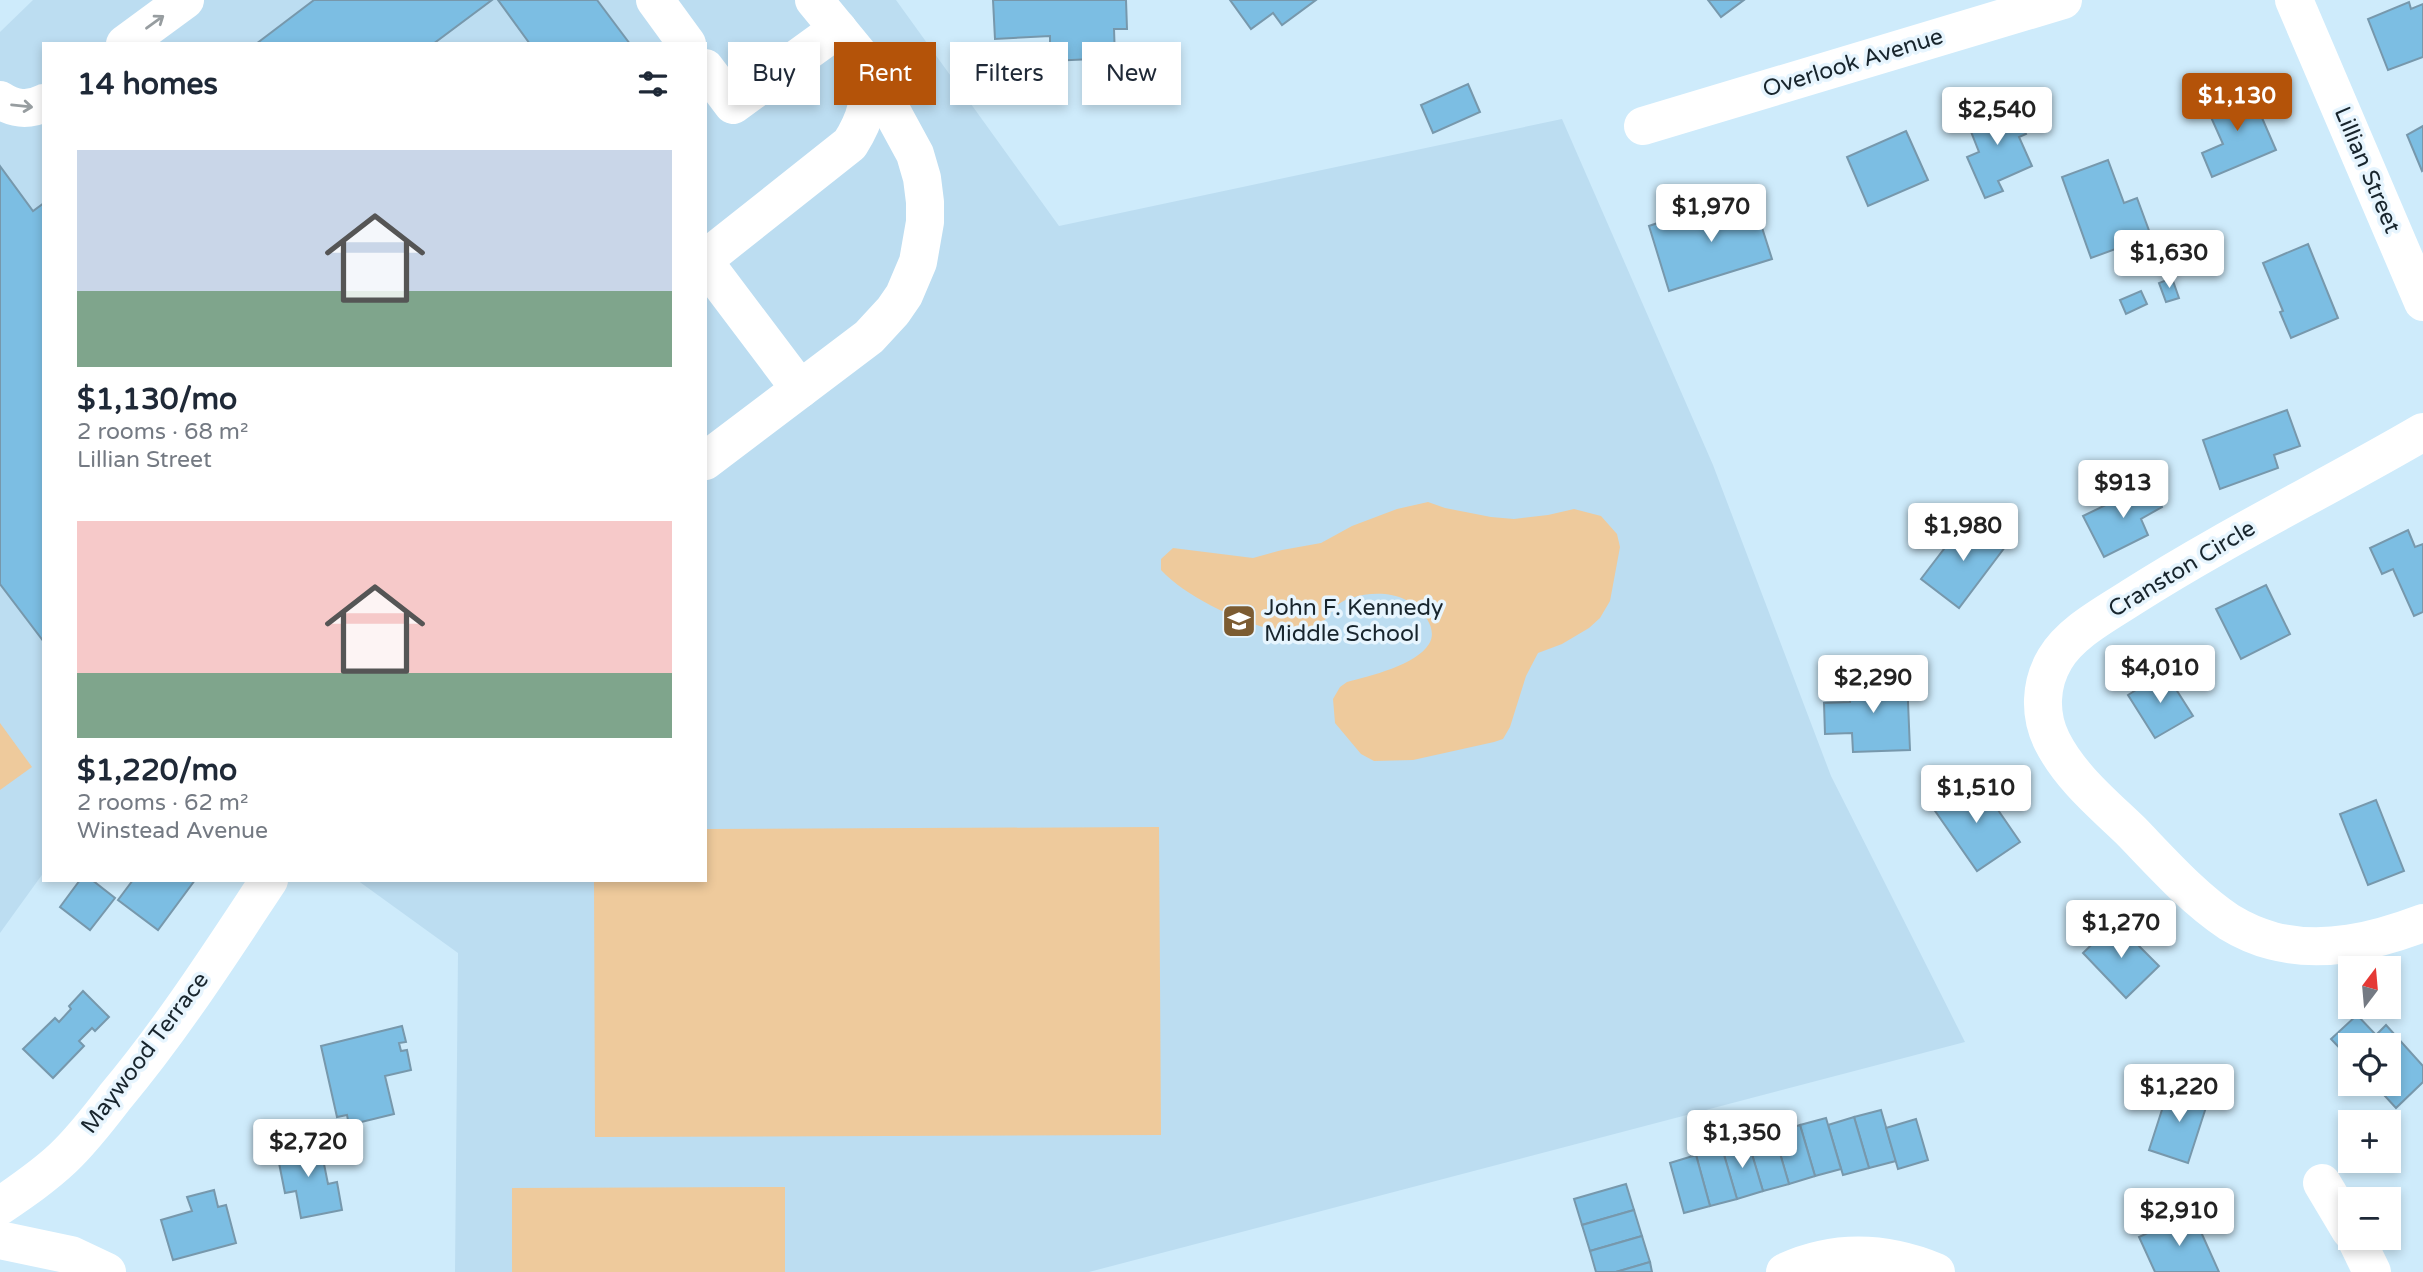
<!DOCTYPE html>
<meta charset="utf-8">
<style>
:root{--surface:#fff;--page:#f2f2f3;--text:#1f2937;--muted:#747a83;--accent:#b45309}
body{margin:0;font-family:"Varela Round",sans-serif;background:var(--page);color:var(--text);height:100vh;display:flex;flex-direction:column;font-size:26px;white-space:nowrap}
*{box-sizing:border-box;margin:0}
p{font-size:23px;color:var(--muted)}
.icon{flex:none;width:38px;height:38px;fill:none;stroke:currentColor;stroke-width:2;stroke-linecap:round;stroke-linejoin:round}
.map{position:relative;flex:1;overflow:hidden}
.drawer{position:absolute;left:42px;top:42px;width:665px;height:840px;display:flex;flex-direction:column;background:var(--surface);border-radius:0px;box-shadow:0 4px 10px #0003}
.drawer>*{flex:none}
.top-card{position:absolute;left:728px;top:42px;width:665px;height:63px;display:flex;gap:14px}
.needle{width:46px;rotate:16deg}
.fabs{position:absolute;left:2338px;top:956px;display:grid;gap:14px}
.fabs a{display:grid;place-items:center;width:63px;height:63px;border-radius:0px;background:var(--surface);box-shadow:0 4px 10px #0003;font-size:35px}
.price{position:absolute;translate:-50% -60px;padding:0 16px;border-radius:7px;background:#fff;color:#222;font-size:23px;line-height:46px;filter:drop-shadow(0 2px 4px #0008)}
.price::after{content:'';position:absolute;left:50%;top:42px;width:21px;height:16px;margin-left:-10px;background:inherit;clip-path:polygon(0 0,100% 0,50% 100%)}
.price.current{background:var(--accent);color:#fff}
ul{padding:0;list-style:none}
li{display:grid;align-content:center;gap:14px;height:371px;padding:0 35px}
li span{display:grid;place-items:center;height:217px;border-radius:0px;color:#555}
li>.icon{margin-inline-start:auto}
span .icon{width:126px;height:126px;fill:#fffc;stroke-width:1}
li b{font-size:30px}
h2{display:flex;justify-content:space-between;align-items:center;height:84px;padding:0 35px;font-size:30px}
.pill{padding:0 24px;border-radius:0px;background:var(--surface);box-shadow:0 4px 10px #0003;font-size:24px;line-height:63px}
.pill.current{background:var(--accent);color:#fff}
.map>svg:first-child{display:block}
</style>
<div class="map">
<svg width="2423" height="1272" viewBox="0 0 2423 1272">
<rect width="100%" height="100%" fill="#ceebfb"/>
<path fill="#bcddf1" d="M33,0H896L1059,226L1562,119L1713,465L1831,776L1965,1042L1089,1272H455L458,953L357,880H705V44H44V872L0,933V32Z"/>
<g fill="#eeca9c">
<path d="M1428,502L1445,508L1491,517L1514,519L1548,515L1574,509L1601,516L1617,534L1620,547L1610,601L1600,618L1589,628L1562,644L1538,653L1526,676L1510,727L1503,739L1494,742L1413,760L1374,761L1361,754L1335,723L1333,699L1340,687L1347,682C1370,676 1416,665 1429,644C1434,636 1432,627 1427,619C1411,593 1379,589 1351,598C1333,603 1328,619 1316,630C1313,634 1307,636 1302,638C1257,628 1193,604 1161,570V559L1173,548L1253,558L1282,550L1321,543L1352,526L1397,509Z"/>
<path d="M0,723L32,767L0,790Z"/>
<path d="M1159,827L1161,1135L595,1137L594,880H705V829Z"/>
<path d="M785,1187V1272H512V1188Z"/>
</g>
<g fill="#7cbee3" stroke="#7798ac" stroke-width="2">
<path d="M314,0H492L433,44H256Z"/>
<path d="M498,0H597L630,44H530Z"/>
<path d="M993,0H1126L1127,29H1114L1115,58L1050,61V36L995,39Z"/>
<path d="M1230,0H1316L1282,25L1273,13L1251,29Z"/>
<path d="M1708,0H1744L1721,17Z"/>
<path d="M2409,2L2411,9L2423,4V57L2388,70L2368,19Z"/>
<path d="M1468,84L1480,112L1433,133L1421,105Z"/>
<path d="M2249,88L2276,150L2212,177L2202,153L2223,144L2206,106Z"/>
<path d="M2011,100L2026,134L2019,137L2032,166L1998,181L2003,191L1985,198L1967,157L1979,152L1966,119Z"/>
<path d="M2423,126V170L2422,171L2407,135Z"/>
<path d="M1906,131L1928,180L1868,206L1847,157Z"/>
<path d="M2108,160L2124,203L2137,198L2151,236L2091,258L2062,177Z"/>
<path d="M0,166L33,211L44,203V642L0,584Z"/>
<path d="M1751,193L1772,259L1669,291L1649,226L1675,217L1678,227L1721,214L1718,204Z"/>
<path d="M2308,244L2338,318L2291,338L2280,312L2283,311L2263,263Z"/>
<path d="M2172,278L2179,298L2166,302L2159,283Z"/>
<path d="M2141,291L2147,304L2126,314L2120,300Z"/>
<path d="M2287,410L2300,446L2274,455L2278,468L2220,489L2203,440Z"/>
<path d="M2151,483L2162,507L2141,519L2148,535L2104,557L2083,516Z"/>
<path d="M1967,519L2005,547L1959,608L1921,579Z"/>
<path d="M2408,530L2415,547L2423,544V612L2414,616L2393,569L2382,574L2370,548Z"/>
<path d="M2266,585L2290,634L2241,659L2216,609Z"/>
<path d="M2165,672L2193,716L2155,738L2128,695Z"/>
<path d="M1907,678L1910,750L1853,752L1852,733L1825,734L1824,703L1850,702L1849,680Z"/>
<path d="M1976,778L2020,842L1977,871L1933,808Z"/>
<path d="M2376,800L2404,871L2368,885L2340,814Z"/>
<path d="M80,880H92L115,898L90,930L60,907Z"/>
<path d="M133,880H195L158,930L118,900Z"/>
<path d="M2115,922L2159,966L2126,998L2083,953Z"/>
<path d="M83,991L109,1017L95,1031L92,1028L79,1041L84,1046L53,1078L23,1049L55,1018L59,1022L71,1009L69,1006Z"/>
<path d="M2357,1015L2376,1035L2386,1025L2423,1066V1082L2396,1108L2373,1083H2389V1045H2350V1059L2331,1039Z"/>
<path d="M402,1026L406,1042L399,1043L401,1051L407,1050L411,1070L385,1076L394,1114L349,1125L347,1115L337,1117L321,1046Z"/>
<path d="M2170,1085L2209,1098L2188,1163L2149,1150Z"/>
<path d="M1881,1110L1896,1161L1869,1168L1854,1117Z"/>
<path d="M1854,1117L1869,1168L1843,1175L1828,1125Z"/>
<path d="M1826,1118L1841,1169L1815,1176L1800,1125Z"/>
<path d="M1916,1119L1928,1160L1898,1169L1886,1128Z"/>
<path d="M1800,1125L1815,1176L1789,1184L1774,1133Z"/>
<path d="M1774,1133L1789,1184L1763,1191L1748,1141Z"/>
<path d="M319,1139L328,1184L337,1182L342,1210L301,1218L296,1191L285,1193L276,1148Z"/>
<path d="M1748,1141L1763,1191L1737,1199L1722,1148Z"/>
<path d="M1722,1148L1737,1199L1710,1206L1696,1155Z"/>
<path d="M1696,1155L1710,1206L1684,1213L1670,1163Z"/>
<path d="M1626,1184L1634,1210L1582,1225L1574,1199Z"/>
<path d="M214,1190L218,1207L226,1205L236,1243L173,1260L161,1220L192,1211L187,1197Z"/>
<path d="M1634,1210L1642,1236L1590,1251L1582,1225Z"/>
<path d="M2192,1212L2219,1272H2155L2139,1237Z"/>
<path d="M1642,1236L1650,1262L1616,1272H1596L1590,1251Z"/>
<path d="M1650,1262L1652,1272H1616Z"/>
</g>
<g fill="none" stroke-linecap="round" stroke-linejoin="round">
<g stroke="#fff" stroke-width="38">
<path d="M655,0L687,44"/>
<path d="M2294,0L2423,302"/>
<path d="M125,44L185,0"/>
<path d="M705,68L733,105L838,29"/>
<path d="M0,100C14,109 28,111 44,103"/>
<path d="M1643,126L2063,0"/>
<path d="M705,259L850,144C866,119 872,98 866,68"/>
<path d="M705,263L800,389"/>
<path d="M2423,432C2327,488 2226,537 2132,597C2106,614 2071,632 2055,659C2040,684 2039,715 2052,741C2070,777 2103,804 2132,832C2162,863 2193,898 2229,922C2242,930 2258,937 2273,941C2324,954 2375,941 2423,923"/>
<path d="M705,461L869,337L893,311L904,295L918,262L925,222V202L922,178L915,154L865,62L814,0"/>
<path d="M2322,1183L2350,1230"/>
<path d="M0,1206C22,1191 44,1176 63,1158C82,1140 99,1118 115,1097C172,1029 220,954 269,880"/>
<path d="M2355,1237L2372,1272"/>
<path d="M0,1240L71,1255L107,1272"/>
<path d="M1785,1272C1835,1249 1885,1251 1936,1272"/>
</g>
</g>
<defs><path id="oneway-shaft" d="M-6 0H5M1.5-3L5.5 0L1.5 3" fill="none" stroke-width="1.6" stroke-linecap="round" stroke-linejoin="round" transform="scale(1.75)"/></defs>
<g stroke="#979da0">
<use href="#oneway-shaft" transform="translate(155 22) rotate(-36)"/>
<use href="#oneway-shaft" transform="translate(22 106) rotate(6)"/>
</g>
<defs>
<g id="school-square" transform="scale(1.75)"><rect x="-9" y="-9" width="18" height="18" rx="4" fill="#7c5c32" stroke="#e7f5fe"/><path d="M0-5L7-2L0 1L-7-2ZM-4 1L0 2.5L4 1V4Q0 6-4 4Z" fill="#fff"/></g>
</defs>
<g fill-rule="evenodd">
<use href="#school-square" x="1239" y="621"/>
</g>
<g text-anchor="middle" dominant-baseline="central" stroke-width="7" stroke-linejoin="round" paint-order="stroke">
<g font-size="23" fill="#18252d" stroke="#e7f5fe">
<text transform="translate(1853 63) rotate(-17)">Overlook Avenue</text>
<text transform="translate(2367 170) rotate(67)">Lillian Street</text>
<text transform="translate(2182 569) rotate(-31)">Cranston Circle</text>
<text transform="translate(145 1053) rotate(-53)">Maywood Terrace</text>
</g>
<g font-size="23" fill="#18252d" stroke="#e7f5fe" text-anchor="start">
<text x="1264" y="608">John F. Kennedy<tspan x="1264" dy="26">Middle School</tspan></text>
</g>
</g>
</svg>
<div class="fabs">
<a><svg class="needle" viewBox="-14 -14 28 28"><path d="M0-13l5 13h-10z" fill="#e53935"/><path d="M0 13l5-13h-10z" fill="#747a83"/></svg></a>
<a><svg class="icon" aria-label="locate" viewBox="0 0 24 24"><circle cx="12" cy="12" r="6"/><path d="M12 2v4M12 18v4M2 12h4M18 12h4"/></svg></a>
<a>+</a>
<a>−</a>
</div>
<b class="price current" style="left:2237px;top:133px">$1,130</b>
<b class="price" style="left:1997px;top:147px">$2,540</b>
<b class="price" style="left:1711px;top:244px">$1,970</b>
<b class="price" style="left:2169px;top:290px">$1,630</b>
<b class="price" style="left:2123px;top:520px">$913</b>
<b class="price" style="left:1963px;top:563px">$1,980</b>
<b class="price" style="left:2160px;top:705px">$4,010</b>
<b class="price" style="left:1873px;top:715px">$2,290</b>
<b class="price" style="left:1976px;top:825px">$1,510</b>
<b class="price" style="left:2121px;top:960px">$1,270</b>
<b class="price" style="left:2179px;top:1124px">$1,220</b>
<b class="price" style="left:1742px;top:1170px">$1,350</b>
<b class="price" style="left:308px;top:1179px">$2,720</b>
<b class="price" style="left:2179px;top:1248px">$2,910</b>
<div class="top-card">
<a class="pill">Buy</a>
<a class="pill current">Rent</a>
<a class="pill">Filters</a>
<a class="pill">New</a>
</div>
<section class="drawer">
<h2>14 homes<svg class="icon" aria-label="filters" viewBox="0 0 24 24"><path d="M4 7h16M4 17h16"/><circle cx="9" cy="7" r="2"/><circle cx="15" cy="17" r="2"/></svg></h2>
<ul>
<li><span style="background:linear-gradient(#c9d6e8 65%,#7fa58c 0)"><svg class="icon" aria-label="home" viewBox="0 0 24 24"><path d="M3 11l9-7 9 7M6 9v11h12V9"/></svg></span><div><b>$1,130/mo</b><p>2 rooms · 68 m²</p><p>Lillian Street</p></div></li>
<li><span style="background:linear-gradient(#f6c9c9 70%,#7fa58c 0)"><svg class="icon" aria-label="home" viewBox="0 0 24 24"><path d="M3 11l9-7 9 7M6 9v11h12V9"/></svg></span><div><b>$1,220/mo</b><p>2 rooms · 62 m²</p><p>Winstead Avenue</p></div></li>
</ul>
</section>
</div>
